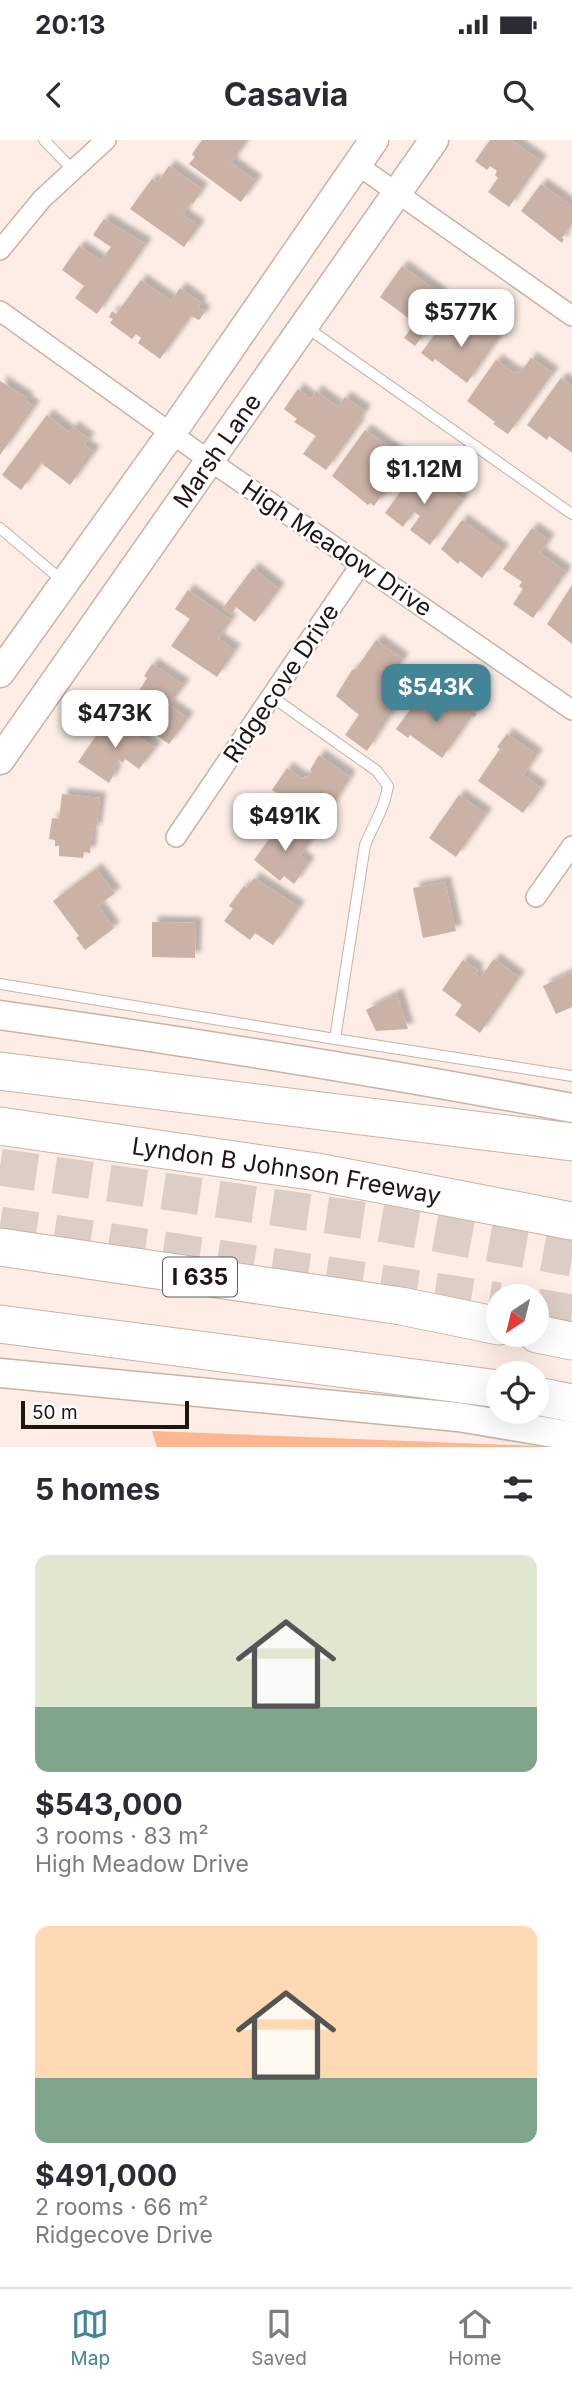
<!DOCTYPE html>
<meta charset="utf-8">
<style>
:root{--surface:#fff;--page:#f2f2f3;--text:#2b2b33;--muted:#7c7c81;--line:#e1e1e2;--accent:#448497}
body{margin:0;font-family:Inter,sans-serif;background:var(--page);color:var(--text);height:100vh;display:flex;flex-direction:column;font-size:26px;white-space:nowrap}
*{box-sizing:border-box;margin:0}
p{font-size:23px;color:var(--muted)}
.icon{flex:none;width:38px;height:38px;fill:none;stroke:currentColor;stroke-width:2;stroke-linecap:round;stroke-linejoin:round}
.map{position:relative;height:1307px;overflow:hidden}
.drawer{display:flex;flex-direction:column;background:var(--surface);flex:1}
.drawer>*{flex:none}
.needle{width:46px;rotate:215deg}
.fabs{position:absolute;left:486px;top:1144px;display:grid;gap:14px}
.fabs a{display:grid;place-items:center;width:63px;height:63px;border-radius:50%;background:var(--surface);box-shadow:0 7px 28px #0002;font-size:35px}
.scale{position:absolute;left:21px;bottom:18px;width:168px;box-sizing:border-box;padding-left:7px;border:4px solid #1e1511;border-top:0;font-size:19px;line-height:24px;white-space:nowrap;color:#1e1511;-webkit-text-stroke:5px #fff;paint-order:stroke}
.price{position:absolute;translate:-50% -60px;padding:0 16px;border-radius:14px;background:#fff;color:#222;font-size:23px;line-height:46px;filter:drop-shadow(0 2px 4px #0008)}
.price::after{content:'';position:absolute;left:50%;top:42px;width:21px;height:16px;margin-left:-10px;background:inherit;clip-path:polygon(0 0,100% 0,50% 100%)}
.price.current{background:var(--accent);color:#fff}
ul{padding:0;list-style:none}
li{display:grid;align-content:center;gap:14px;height:371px;padding:0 35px}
li span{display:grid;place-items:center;height:217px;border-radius:14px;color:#555}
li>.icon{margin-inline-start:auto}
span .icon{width:126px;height:126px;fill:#fffc;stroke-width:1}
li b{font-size:30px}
h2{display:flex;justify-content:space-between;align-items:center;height:84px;padding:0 35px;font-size:30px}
.status{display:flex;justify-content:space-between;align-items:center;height:49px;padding:0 35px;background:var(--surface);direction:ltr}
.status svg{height:19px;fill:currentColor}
header{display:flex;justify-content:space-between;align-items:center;height:91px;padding:0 35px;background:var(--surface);font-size:32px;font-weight:700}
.dock{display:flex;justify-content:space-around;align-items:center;height:98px;border-top:2px solid var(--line);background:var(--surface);font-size:19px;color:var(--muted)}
.dock a{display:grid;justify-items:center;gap:4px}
.dock .current{color:var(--accent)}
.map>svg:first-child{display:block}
</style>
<div class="status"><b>20:13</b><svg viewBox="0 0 49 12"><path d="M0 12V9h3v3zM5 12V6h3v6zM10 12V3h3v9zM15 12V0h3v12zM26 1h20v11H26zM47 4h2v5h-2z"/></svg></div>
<header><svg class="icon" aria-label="back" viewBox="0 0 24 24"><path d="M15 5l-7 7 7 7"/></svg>Casavia<svg class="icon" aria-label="search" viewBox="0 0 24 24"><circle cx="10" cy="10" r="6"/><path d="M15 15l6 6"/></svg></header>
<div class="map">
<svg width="572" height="1307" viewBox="0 0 572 1307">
<defs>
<filter id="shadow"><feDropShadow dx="6" dy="-6" stdDeviation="2" flood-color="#0004"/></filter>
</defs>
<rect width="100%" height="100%" fill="#fdede6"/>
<path fill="#fcb791" d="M152,1291L539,1306L543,1307H157Z"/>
<g fill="#cab2a6" filter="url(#shadow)">
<path d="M202,0H247L231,23L256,41L241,62L189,24L195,17L192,14Z"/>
<path d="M490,0H511L541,21L509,67L488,52L498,38L495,35L497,31L490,26L487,30L475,21Z"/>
<path d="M169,26L202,49L193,64L191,62L183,75L199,86L184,107L130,69L152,39L157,43Z"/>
<path d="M541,44L572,66V84L562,98L564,99L562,103L521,71Z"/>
<path d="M104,79L146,104L97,174L75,158L84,146L62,130L79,106L101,121L111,107L93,95Z"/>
<path d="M402,126L442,155L440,158L442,160L423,187L427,190L415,206L404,198L415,183L380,157Z"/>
<path d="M141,140L171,161L180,148L201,163L198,167L205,172L199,180L191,176L160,219L138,203L141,198L136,194L132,199L110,183L113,179L109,177L112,171L116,174Z"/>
<path d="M479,181L500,196L467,243L435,219L433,222L421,213L443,183L464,198Z"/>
<path d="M531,218L553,233L508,294L493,284L495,282L467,261L496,220L516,234L518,231L520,233Z"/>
<path d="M561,238L572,246V313L549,296L547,300L527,285Z"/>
<path d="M0,241L27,258L26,261L34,267L0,315Z"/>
<path d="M298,249L311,259L316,251L338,267L345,257L365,271L357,283L359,285L326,330L303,314L316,296L294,282L297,279L284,269Z"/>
<path d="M47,275L69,292L73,287L89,299L84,305L94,312L70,345L41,323L21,350L2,335Z"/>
<path d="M365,290L402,316L391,332L396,336L374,366L370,363L368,365L332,336Z"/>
<path d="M418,328L463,360L430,405L410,390L420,376L414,372L403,387L385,373Z"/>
<path d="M462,380L503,410L482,438L460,421L458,424L441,409Z"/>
<path d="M532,388L549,400L540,413L566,432L533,478L513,464L523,449L519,446L522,442L503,429Z"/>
<path d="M253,428L279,449L255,482L236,467L231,474L223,468Z"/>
<path d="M572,445V504L547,484Z"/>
<path d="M188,450L231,480L218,499L235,510L217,537L171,506L190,479L175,469Z"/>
<path d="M376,500L403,519L389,539L406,550L367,611L345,595L359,575L336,556L352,530L356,529Z"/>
<path d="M152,524L184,545L169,565L188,578L169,604L125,574L147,538L144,536Z"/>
<path d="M450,555L477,574L474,577L472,576L442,618L410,595L408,598L396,589L418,559L437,573Z"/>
<path d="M109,577L155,608L139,629L125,619L123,623L119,620L113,629L116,631L109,643L78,622Z"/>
<path d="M507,594L537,615L523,635L541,648L523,673L478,641L500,609L497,607Z"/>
<path d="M319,615L350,637L327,674L324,672L317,681L272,650L287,628L303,639L305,636L307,638L312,631L310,630Z"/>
<path d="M62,654L100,658L96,690L92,689L90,713L84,712L83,718L59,716V706H55V700L49,699L52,678L59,679Z"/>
<path d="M459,655L486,674L456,717L429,698Z"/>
<path d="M283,680L311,700L300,716L309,723L294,744L284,736L280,741L254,720Z"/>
<path d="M96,729L115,753L98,766L114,788L85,810L76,798L79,796L53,761Z"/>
<path d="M254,738L299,767L273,805L255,793L250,800L224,781L233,769L229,766L244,746L247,748Z"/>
<path d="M445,742L456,791L423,798L413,748Z"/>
<path d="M152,782L196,783L195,818L152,817Z"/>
<path d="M494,819L519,837L480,893L455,875L462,865L442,850L463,820L478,830L475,834L480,838Z"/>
<path d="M572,832V867L556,874L543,846Z"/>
<path d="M397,854L408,889L376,891L366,870Z"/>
</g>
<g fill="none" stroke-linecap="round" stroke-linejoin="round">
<g stroke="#dccdc6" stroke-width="37" stroke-dasharray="37 18" stroke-linecap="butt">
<path d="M0,1027L374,1082L572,1118"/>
<path d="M0,1085L499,1161"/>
<path d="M537,1167L572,1173"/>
</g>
<g stroke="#c9b2a5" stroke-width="12">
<g id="lane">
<path d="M44,0L73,30"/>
<path d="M306,187L572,374"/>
<path d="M0,388L64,442"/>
<path d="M0,844L335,899L365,705C373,685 385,668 388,646L377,631L272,557"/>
<path d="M335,899L572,936"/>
</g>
</g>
<g stroke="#c9b2a5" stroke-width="22">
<g id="street">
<path d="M356,24L572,176"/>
<path d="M0,110L42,59L106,0"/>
<path d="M0,171L210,321L572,570"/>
<path d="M176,697L361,424"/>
<path d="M536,757L572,706"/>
</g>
</g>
<g stroke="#c9b2a5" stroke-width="31">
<g id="secondary">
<path d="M0,533L171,294L374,0"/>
<path id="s1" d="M0,620L434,0"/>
<path d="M0,875C191,902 382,932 572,968"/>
<path d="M0,1233L458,1277L572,1296"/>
</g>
</g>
<g stroke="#c9b2a5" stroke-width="39">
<g id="highway">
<path d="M0,931L572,1002"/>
<path id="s2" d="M0,986L317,1032L572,1081"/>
<path d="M0,1107L401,1166L499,1186"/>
<path d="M0,1184L499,1249"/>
<path d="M537,1194L572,1201"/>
<path d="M537,1256L572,1263"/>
</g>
</g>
<use href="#lane" stroke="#fff" stroke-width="10"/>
<use href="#street" stroke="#fff" stroke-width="19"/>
<use href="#secondary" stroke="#fff" stroke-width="28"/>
<use href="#highway" stroke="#fff" stroke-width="37"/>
</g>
<g text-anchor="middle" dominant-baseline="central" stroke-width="5" stroke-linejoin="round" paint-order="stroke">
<rect fill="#fff" stroke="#625b58" stroke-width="2" x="163" y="1117.5" width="74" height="39" rx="5"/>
<g font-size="23" font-weight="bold" fill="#1e1511">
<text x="200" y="1137">I 635</text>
</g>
<g font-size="24" fill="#1e1511" stroke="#fff">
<text stroke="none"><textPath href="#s1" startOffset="378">Marsh Lane</textPath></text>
<text transform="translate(337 408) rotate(34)">High Meadow Drive</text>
<text transform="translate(281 543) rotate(-56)">Ridgecove Drive</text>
<text stroke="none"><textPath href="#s2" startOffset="290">Lyndon B Johnson Freeway</textPath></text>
</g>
</g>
</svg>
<div class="fabs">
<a><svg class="needle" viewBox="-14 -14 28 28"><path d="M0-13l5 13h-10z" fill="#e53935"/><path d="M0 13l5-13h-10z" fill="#7c7c81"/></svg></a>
<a><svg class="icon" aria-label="locate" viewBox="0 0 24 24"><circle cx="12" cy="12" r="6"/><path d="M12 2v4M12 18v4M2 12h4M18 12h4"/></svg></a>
</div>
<div class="scale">50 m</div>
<b class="price" style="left:461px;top:209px">$577K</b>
<b class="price" style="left:424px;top:366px">$1.12M</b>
<b class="price current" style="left:436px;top:584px">$543K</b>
<b class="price" style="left:115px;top:610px">$473K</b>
<b class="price" style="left:285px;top:713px">$491K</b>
</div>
<section class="drawer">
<h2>5 homes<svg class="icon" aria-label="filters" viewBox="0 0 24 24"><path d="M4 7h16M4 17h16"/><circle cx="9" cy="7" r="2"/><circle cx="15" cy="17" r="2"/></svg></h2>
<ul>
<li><span style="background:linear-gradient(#dfe7d0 70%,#7fa58c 0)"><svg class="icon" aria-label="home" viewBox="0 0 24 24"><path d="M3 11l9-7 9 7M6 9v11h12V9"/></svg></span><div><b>$543,000</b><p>3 rooms · 83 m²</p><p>High Meadow Drive</p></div></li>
<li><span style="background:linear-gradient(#ffd9b3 70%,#7fa58c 0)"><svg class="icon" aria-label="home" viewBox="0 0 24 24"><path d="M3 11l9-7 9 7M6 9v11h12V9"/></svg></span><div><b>$491,000</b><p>2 rooms · 66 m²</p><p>Ridgecove Drive</p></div></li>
</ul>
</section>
<nav class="dock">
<a class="current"><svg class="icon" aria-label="map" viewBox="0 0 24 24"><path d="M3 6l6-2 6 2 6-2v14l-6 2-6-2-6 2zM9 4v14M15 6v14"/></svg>Map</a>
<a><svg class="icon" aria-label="saved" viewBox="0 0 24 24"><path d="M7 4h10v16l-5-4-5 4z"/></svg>Saved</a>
<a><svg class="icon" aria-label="home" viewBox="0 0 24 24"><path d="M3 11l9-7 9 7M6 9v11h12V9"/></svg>Home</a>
</nav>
